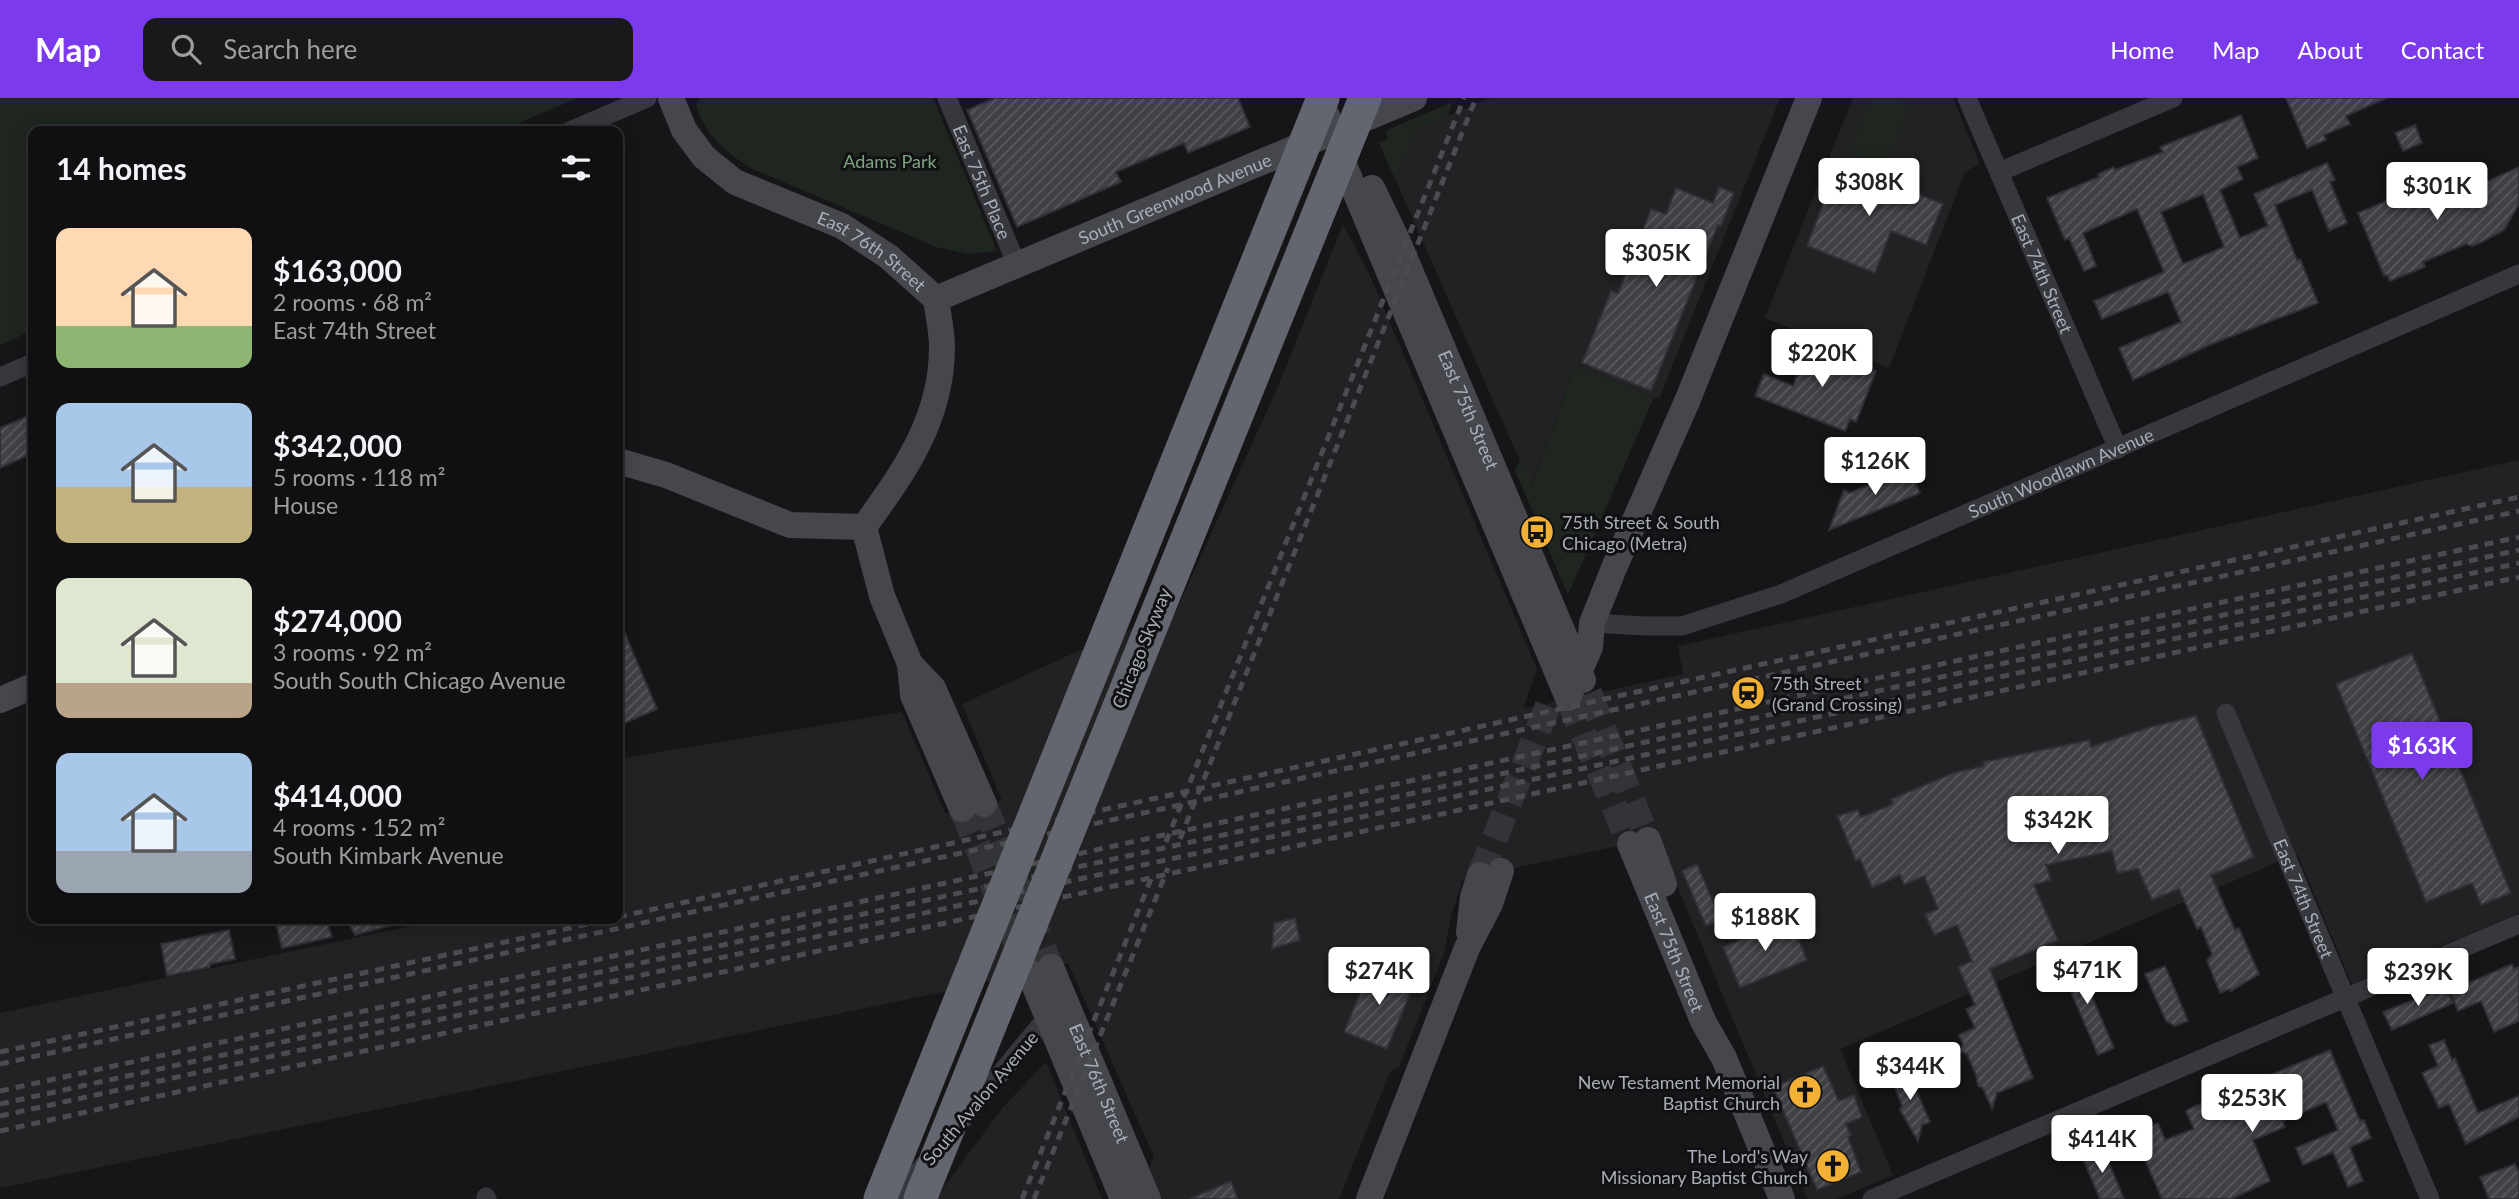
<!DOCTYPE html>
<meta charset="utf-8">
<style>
:root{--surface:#101012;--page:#19191b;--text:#f1f3f6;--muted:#9c9d9f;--line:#303032;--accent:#7c3aed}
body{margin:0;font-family:Lato,sans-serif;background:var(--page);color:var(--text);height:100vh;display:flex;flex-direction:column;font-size:26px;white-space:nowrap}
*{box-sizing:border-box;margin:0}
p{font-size:23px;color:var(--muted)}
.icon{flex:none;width:38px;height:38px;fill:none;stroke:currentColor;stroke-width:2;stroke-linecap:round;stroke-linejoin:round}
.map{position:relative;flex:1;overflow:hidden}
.sheet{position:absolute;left:28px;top:28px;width:595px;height:798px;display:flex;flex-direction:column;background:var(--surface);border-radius:14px;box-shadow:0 4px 18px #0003,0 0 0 2px var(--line)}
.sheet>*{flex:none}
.price{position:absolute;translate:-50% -60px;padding:0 16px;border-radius:7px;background:#fff;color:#222;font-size:23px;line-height:46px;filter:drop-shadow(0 2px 4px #0008)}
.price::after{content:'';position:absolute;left:50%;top:42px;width:21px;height:16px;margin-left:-10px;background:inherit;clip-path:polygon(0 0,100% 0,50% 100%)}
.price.current{background:var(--accent);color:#fff}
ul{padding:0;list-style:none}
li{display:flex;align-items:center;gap:21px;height:175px;padding:0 28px}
li span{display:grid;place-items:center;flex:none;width:196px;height:140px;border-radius:14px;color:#555}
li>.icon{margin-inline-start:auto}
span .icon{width:84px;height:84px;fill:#fffc;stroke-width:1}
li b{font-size:30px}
h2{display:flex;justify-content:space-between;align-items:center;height:84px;padding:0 28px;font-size:30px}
header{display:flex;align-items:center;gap:42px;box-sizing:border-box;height:98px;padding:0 35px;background:var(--accent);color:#fff}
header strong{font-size:33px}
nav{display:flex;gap:38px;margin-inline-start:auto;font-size:24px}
.search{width:490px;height:63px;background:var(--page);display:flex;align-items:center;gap:18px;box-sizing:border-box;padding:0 24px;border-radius:14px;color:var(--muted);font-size:26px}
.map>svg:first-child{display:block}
</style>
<header>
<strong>Map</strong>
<div class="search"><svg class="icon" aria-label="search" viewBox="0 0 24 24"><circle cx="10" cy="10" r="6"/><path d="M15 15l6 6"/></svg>Search here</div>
<nav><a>Home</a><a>Map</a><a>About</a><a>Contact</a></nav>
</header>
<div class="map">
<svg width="2519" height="1101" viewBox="0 0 2519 1101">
<defs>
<pattern id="building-hatch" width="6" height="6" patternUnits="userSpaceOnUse" patternTransform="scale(1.75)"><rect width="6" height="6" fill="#404145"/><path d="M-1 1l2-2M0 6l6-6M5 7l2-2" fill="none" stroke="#595a5e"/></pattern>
</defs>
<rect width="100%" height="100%" fill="#161618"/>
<g fill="#222225">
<path d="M1491,0H1780L1659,301L1575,268L1531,388L1395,81L1417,30Z"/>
<path d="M1853,0H1953L1980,66L1965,74L1889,270L1765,220Z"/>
<path d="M1343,126L1371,180L1537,571L1523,611L1683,576L1678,548L2519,362V815L2352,886L2297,756L1840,951L1893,1077L1837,1101H1808L1672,776L1660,739L1463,781L1452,815L1444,855L1399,969L1390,974L1339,1101H1158L1147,1076L1154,1059L1068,865L943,894L0,1090V915L415,827L414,821H618V661L902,614L945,715L1002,703L962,606L1067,558L1176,513L1277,291Z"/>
<path d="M1046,964L1102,1101H935L1004,1008Z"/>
</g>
<g fill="#1e261f">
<path d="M0,0H578L500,33H33V232L0,247Z"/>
<path d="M700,0H933L997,153L968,156L936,149L750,70C725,53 705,37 696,7Z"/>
<path d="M1872,0H1895L1910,7L1886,69L1849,54Z"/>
<path d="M1453,4L1447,18L1417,30L1395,81L1379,45L1388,40L1385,33Z"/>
<path d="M1575,268L1654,299L1568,497L1515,372L1520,363L1532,387Z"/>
</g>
<g fill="url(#building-hatch)" stroke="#303034" stroke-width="2" fill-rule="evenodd">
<path d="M995,0H1238L1250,29L1188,55L1184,45L1116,74L1121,84L1017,129L967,12Z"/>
<path d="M2286,0H2386L2346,18L2350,26L2324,37L2326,42L2307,50Z"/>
<path d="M2241,17L2258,60L2237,69L2243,81L2220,92L2240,140L2268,128L2254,96L2327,65L2335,82L2330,84L2347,125L2329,133L2312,92L2275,107L2297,162L2300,161L2318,205L2214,245L2133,282L2119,250L2181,224L2168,194L2102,221L2094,203L2164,174L2137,111L2083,135L2096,168L2084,173L2069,140L2065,142L2047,100L2099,79L2098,76L2114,69L2115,72L2163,54L2160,49ZM2203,96L2224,149L2183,166L2161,114Z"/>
<path d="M2415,27L2422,45L2403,53L2395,35Z"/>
<path d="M1839,64L1943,106L1926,147L1891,133L1875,175L1807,148Z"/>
<path d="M2519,69V106L2504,132L2482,144L2472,148L2466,146L2423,164L2425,169L2390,183L2387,177L2384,178L2358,115L2396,99L2390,82L2409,73L2422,105L2445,96L2446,100L2466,93Z"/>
<path d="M1719,89L1734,95L1721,128L1718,127L1651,293L1582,265L1611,193L1618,195L1651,111L1666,116L1676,90L1713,105Z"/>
<path d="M1809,247L1876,273L1856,324L1850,321L1845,333L1755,298L1764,276L1793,288Z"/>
<path d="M33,316V355L0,370V330Z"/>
<path d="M1909,369L1920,395L1829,432L1844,392L1850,395Z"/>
<path d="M618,519L657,611L618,628Z"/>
<path d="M2412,555L2511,795L2481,807L2472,785L2426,804L2336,586Z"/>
<path d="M2196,618L2254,759L2211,777L2235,832L2239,830L2259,876L2231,893L2230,891L2220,895L2207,863L2212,856L2201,829L2197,831L2179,791L2152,802L2138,771L2117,775L2112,753L2046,767L2051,782L2034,787L2058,842L1990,871L2033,980L1997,995L1992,1011L1983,990L1978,988L1976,977L1967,956L1960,953L1963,946L1959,937L1975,930L1966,911L1975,907L1958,869L1972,863L1957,827L1934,837L1925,816L1938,811L1924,778L1904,787L1900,777L1872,790L1860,761L1856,763L1837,718L1858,712L1861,719L1893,706L1891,701L1953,675L1984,668L1983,664L2090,642L2091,649L2150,629Z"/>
<path d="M1697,766L1721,822L1706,828L1682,773Z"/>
<path d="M1295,820L1300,842L1272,851L1274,825Z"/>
<path d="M1790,820L1807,862L1740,890L1723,849Z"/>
<path d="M275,821H326L332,839L282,850Z"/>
<path d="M346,821H395L396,826L355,837Z"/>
<path d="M229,832L235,861L210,866V869L167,878L161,846Z"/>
<path d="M2075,859L2114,950L2098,957L2059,866Z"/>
<path d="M1372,866L1415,884L1387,951L1344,934Z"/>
<path d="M2512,866L2514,871L2519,869V923L2494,934L2481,903L2458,913L2450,893Z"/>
<path d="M2165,868L2188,923L2175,928L2166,923L2145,876Z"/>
<path d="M2446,889L2453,905L2392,932L2383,914Z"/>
<path d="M2444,942L2452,962L2455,960L2462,977L2478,1015L2519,998V1019L2466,1046L2449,1006L2439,1010L2422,975L2438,968L2429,947Z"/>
<path d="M2330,952L2360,1023L2364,1022L2371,1040L2350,1049L2363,1083L2348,1089L2333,1054L2303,1067L2296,1050L2338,1032L2326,1004L2283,1023L2285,1029L2253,1042L2270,1083L2231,1101H2162L2142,1055L2137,1052L2130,1037L2158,1025L2165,1042L2194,1031L2186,1013L2193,1009Z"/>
<path d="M1823,968L1839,1003L1854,997L1862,1019L1846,1026L1851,1037L1848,1039L1861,1074L1817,1092L1773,989Z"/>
<path d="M1907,971L1930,1024L1922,1027L1918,1043L1900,1012L1902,1007L1890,978Z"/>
<path d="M2099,1047L2103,1055H2105L2124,1101H2100L2084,1063L2089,1061L2085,1053Z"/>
<path d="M2515,1066L2519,1075V1101H2489L2480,1079Z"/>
<path d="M1231,1083L1238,1101H1189Z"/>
</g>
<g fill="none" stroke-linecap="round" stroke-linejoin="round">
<g stroke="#333438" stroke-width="26" stroke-dasharray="26 13" stroke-linecap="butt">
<path d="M1589,595L1648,742"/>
<path d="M1568,600L1630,746"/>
<path d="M984,706L1051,869"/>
<path d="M962,711L1025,865"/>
<path d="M1480,777L1549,605"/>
</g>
<g stroke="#37383d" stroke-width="19">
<path id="s1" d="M947,0L1017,167"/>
<path id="s2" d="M1967,0L2118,351"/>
<path d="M570,33L647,0"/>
<path d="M1999,74L2173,0"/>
<path d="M0,279L33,265"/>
<path id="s3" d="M1592,525L1645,528H1682L1781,496L2519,176"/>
<path id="s4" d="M2226,615L2430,1101"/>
<path d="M962,1022L1054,911"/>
<path d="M486,1099L487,1101"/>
<path d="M896,1101L924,1067"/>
<path d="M1872,1101L2519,826"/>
</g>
<g stroke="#45474d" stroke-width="26">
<path id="s5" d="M671,0L684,32L704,59L735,84L842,128L889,159L936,201C938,216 942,233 942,249C942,321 904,374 864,429"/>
<path d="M1319,0L1334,34L1344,67L1568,600"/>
<path id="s6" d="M1372,90L1398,144L1583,582"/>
<path id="s7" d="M936,201L1414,0"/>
<path d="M618,363L666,377L790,427L864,429"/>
<path d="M864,429L882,498L910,566L913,597L962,711"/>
<path d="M910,566L933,590L984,706"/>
<path d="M1568,600L1590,549L1592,525L1614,470L1688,301L1809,0"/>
<path d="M0,602L33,588"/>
<path d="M1648,742L1664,786"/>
<path id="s8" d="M1630,746L1703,923L1724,960L1782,1101"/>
<path d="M1469,834L1473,799L1480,777"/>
<path id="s9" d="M1051,869L1148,1101"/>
<path d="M1029,874L1123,1101"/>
<path d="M1369,1101L1467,850L1490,806L1501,773"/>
</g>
<g stroke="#4a4c52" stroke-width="5" stroke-dasharray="9 7" stroke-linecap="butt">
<path d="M1180,741L1476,0"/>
<path d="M1166,744L1464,0"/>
<path d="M618,819L2519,399"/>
<path d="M0,954L611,821"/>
<path d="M0,966L2519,413"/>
<path d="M0,993L2519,439"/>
<path d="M0,1006L2519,452"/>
<path d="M0,1018L2519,465"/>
<path d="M0,1033L2519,479"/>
<path d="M1022,1101L1153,776"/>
<path d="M1034,1101L1168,770"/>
</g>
<g stroke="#63666e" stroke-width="33">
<path d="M880,1101L1323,0"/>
<path d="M920,1101L1365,0"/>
</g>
</g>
<defs>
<g id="bus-disc" transform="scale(1.75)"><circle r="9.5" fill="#f2b134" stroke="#111113"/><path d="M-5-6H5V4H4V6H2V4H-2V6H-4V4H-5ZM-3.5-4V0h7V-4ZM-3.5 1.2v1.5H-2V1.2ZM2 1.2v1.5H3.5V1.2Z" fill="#111"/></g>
<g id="station-disc" transform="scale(1.75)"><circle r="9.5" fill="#f2b134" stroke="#111113"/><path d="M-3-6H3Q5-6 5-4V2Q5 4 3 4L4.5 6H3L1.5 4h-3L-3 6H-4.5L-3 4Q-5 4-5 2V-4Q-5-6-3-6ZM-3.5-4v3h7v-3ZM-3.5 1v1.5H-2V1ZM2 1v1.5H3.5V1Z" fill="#111"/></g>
<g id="church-disc" transform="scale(1.75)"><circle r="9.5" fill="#f2b134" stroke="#111113"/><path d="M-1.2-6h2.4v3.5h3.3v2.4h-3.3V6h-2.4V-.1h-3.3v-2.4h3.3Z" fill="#111"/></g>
</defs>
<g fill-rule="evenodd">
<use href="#bus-disc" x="1537" y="434"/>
<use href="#station-disc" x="1748" y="595"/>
<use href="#church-disc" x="1805" y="994"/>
<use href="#church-disc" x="1833" y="1068"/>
</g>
<g text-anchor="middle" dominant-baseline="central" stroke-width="6" stroke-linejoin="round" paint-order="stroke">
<g font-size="18" fill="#7fa381" stroke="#111113">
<text x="890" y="63">Adams Park</text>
</g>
<g font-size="18" fill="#a8adb8" stroke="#111113">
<text stroke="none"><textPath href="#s1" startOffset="91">East 75th Place</textPath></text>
<text stroke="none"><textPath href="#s7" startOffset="259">South Greenwood Avenue</textPath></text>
<text stroke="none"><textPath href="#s5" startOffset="262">East 76th Street</textPath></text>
<text stroke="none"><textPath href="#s2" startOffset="191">East 74th Street</textPath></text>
<text stroke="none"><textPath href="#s6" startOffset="242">East 75th Street</textPath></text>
<text stroke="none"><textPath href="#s3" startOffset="499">South Woodlawn Avenue</textPath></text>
<text transform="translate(1141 550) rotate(-68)">Chicago Skyway</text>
<text stroke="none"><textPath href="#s4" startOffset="201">East 74th Street</textPath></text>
<text stroke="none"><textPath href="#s8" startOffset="117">East 75th Street</textPath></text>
<text stroke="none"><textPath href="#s9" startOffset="126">East 76th Street</textPath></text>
<text transform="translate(980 1000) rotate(-50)">South Avalon Avenue</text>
</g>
<g font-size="18" fill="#a8adb8" stroke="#111113" text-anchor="start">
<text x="1562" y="424">75th Street &amp; South<tspan x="1562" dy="21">Chicago (Metra)</tspan></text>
<text x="1772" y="585">75th Street<tspan x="1772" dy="21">(Grand Crossing)</tspan></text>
<text x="1780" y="984" text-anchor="end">New Testament Memorial<tspan x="1780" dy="21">Baptist Church</tspan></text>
<text x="1808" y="1058" text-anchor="end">The Lord's Way<tspan x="1808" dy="21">Missionary Baptist Church</tspan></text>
</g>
</g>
</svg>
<b class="price" style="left:1869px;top:120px">$308K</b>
<b class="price" style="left:2437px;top:124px">$301K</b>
<b class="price" style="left:1656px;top:191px">$305K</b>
<b class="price" style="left:1822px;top:291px">$220K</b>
<b class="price" style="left:1875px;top:399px">$126K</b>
<b class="price current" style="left:2422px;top:684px">$163K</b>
<b class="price" style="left:2058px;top:758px">$342K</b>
<b class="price" style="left:1765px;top:855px">$188K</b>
<b class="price" style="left:2087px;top:908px">$471K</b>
<b class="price" style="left:1379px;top:909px">$274K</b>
<b class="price" style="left:2418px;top:910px">$239K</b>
<b class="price" style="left:1910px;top:1004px">$344K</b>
<b class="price" style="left:2252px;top:1036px">$253K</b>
<b class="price" style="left:2102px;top:1077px">$414K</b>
<section class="sheet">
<h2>14 homes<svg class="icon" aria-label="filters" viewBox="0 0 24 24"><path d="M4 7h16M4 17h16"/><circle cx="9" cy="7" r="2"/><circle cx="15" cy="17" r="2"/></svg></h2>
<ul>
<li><span style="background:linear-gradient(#ffd9b3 70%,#8fb573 0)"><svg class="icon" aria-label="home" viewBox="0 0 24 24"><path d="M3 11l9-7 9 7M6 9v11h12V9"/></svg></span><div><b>$163,000</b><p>2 rooms · 68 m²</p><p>East 74th Street</p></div></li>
<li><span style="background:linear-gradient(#a9c7e8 60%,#c2b280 0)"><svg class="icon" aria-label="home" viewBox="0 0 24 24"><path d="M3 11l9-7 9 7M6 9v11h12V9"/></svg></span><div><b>$342,000</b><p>5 rooms · 118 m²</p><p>House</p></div></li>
<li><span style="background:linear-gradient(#dfe7d0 75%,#b9a48a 0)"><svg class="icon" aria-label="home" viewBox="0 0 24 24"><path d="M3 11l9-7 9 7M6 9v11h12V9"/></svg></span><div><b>$274,000</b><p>3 rooms · 92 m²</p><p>South South Chicago Avenue</p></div></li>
<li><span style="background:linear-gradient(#a9c7e8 70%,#9aa5b1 0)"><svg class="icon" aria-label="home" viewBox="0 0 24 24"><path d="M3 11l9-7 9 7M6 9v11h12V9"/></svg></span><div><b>$414,000</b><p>4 rooms · 152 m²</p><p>South Kimbark Avenue</p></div></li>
</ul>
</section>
</div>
